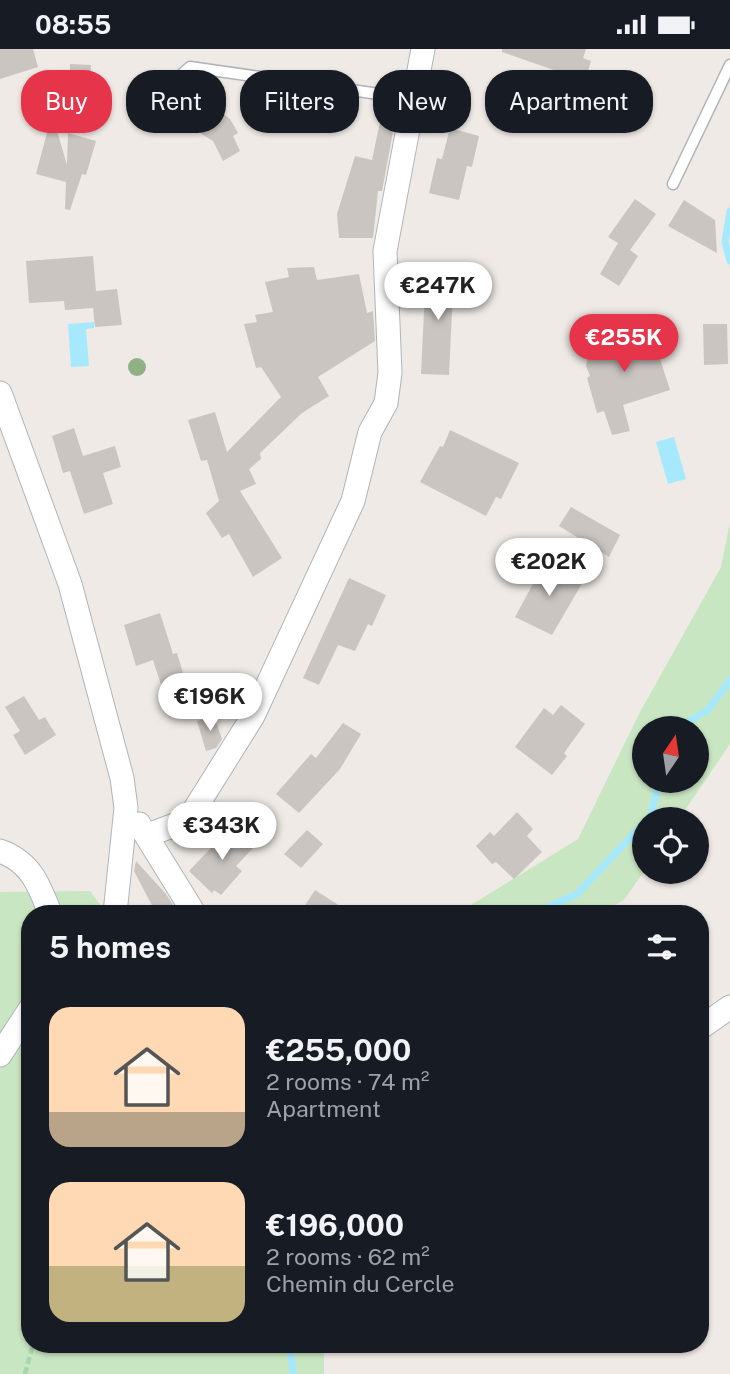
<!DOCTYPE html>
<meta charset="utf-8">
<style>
:root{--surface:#171b24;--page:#242831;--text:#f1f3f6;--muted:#9ea1a6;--accent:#e6344b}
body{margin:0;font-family:"Public Sans",sans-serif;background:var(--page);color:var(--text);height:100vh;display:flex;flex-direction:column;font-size:26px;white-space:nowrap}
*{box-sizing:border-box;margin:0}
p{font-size:23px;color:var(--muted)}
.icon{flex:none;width:38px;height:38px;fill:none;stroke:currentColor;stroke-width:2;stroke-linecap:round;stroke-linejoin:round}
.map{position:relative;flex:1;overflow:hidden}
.sheet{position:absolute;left:21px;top:856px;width:688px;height:448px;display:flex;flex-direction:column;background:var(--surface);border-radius:28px;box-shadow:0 2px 5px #0004}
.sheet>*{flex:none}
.banner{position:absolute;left:21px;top:21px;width:690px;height:63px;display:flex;gap:14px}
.needle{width:46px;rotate:13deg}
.controls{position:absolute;left:632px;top:667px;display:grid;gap:14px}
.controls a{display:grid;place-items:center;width:77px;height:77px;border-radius:50%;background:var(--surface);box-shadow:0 2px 5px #0004;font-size:35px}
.price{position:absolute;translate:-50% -60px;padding:0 16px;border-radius:24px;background:#fff;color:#222;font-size:23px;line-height:46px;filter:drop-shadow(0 2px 4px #0008)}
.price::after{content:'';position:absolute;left:50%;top:42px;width:21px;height:16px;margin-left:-10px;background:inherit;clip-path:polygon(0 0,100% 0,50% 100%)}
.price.active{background:var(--accent);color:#fff}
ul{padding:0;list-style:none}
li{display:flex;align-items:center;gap:21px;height:175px;padding:0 28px}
li span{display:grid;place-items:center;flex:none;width:196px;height:140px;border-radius:21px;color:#555}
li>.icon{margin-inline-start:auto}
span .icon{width:84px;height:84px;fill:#fffc;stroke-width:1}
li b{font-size:30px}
h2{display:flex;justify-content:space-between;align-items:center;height:84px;padding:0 28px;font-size:30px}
.tag{padding:0 24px;border-radius:28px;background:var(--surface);box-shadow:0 2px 5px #0004;font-size:24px;line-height:63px}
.tag.active{background:var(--accent);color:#fff}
.status{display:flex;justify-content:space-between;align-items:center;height:49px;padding:0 35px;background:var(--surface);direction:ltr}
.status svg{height:19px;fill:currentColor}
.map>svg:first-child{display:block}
</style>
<div class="status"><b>08:55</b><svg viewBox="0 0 49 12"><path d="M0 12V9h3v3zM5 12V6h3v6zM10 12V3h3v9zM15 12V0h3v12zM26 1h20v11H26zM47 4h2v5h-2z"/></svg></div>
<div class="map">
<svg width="730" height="1325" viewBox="0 0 730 1325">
<rect width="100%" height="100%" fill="#efeae5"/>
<g fill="#c9e6c2" fill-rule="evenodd">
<path d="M730,473V695L679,770H644V822L624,851L599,864H458L578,790L639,665L721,518ZM644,679H696V732H644Z"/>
<path d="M90,842L106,864H30V1295H324V1325H0V843Z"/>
</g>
<g fill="#a6e9fd">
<path d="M94,273V279L86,280L89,317L71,318L68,275Z"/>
<path d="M674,388L686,430L668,435L656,393Z"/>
</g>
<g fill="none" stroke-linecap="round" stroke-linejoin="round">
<g stroke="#a6e9fd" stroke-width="7">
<path d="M730,162L725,193L730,212"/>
<path d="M677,679L708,661L730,631"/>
<path d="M648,770L651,766L659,732"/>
<path d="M534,864L577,845L644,774"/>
<path d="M290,1295L293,1325"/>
</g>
</g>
<g fill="#cac5c1">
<path d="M0,0H33L38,18L0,30Z"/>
<path d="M502,0H586L583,9L591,12L585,32L502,3Z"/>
<path d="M70,15L91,16L89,58H69Z"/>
<path d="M301,42L340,47L335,76L296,69Z"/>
<path d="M185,47L195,58L203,48L230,70L238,84L233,87L240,102L223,112L213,92L189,77L184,81L169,69Z"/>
<path d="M384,54L398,56L382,142H378L373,189H339L337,165L355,107L372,111Z"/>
<path d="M52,65L67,116L68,84L96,92L86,126L82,125L70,161L65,160L66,133L36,125Z"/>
<path d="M450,79L479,87L472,118L467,117L459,151L429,144L437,109L442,110Z"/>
<path d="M635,150L656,165L630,201L638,207L619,237L600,225L618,194L608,188Z"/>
<path d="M684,151L715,171L717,204L668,177Z"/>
<path d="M93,207L96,242L117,240L122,276L95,278L93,259L65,261L64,252L29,254L26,212Z"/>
<path d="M314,218L317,231L359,225L367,264L373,262L375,292L318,328L329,347L302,364L260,404L261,410L249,420L256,435L240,442L282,509L253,528L229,485L222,489L206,464L219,452L207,411L201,412L188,371L215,363L227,403L281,348L261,318L256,319L244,275L257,273L255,266L273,263L265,233L289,228L287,219Z"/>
<path d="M426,221H454L449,326L421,325Z"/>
<path d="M703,275H727L728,315L704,316Z"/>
<path d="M650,279L670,341L623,356L630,382L612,386L604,362L597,364L587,329L590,327L586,317L591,289Z"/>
<path d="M74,379L83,407L115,397L121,418L103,424L113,455L84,465L70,422L63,424L52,387Z"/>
<path d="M450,381L519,414L501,450L496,448L486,467L420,433L440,397L443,398Z"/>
<path d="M571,458L620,486L609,508L559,477Z"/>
<path d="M546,511L584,531L552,586L515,568Z"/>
<path d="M349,529L386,546L372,577L368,575L355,602L338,596L319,636L303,629Z"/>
<path d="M160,564L173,605L177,604L189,644L166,651L153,611L136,617L124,576Z"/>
<path d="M24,647L39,671L45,668L56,686L25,706L13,686L20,682L5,658Z"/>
<path d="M561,656L585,675L564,704L567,707L552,726L515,698L544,659L553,666Z"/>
<path d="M214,667L222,690L216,699L206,702L197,672Z"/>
<path d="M343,674L361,685L340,720L299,764L276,745L311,705L316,709Z"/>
<path d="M517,763L533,780L527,787L542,803L514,830L496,813L492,815L476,797L490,783L494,787Z"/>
<path d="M231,778L254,798L236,817L242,822L221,846L214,841L212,844L189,822Z"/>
<path d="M307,781L323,795L301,819L284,805Z"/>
<path d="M136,812L166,845L178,864H156L134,822Z"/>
<path d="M315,841L351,864H300Z"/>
</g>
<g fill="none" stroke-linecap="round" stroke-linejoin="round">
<g stroke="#b0b4b7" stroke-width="13">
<g id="lane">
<path d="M173,33L190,18L414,50"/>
<path d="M673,135L730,16"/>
</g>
</g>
<g stroke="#b0b4b7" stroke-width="25">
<g id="street">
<path d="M0,344L70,535L122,729L126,759L115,864"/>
<path d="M139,775L194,864"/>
<path d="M148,786L188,771L253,667L353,452L370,383L386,354L390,324L385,202L423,0"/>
<path d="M0,802C31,813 39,836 50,864"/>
<path d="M700,979L730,958"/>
<path d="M0,1006L30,960"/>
</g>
</g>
<path stroke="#a5d7a8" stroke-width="4.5" stroke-dasharray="7 3.5" stroke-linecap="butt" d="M25,1325L33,1295"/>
<use href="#lane" stroke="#fff" stroke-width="10"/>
<use href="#street" stroke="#fff" stroke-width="23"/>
</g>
<circle fill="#90b185" cx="137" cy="318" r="9"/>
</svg>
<div class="controls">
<a><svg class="needle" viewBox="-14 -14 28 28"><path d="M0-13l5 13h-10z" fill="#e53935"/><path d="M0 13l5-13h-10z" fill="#9ea1a6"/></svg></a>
<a><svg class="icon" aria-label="locate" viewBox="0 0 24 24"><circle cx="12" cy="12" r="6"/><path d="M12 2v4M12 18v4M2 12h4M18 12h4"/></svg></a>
</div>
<b class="price" style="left:438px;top:273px">€247K</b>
<b class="price active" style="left:624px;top:325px">€255K</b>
<b class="price" style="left:549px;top:549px">€202K</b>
<b class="price" style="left:210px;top:684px">€196K</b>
<b class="price" style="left:222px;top:813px">€343K</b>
<div class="banner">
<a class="tag active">Buy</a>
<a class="tag">Rent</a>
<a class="tag">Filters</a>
<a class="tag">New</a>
<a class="tag">Apartment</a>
</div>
<section class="sheet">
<h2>5 homes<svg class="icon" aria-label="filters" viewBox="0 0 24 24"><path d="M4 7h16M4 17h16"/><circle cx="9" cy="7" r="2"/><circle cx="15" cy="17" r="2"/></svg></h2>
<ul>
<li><span style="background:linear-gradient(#ffd9b3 75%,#b9a48a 0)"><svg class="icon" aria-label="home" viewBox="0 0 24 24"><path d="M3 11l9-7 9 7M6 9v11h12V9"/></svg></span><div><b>€255,000</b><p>2 rooms · 74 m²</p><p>Apartment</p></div></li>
<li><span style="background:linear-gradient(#ffd9b3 60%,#c2b280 0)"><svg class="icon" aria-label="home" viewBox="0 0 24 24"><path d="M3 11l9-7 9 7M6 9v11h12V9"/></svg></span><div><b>€196,000</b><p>2 rooms · 62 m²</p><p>Chemin du Cercle</p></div></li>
</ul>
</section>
</div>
